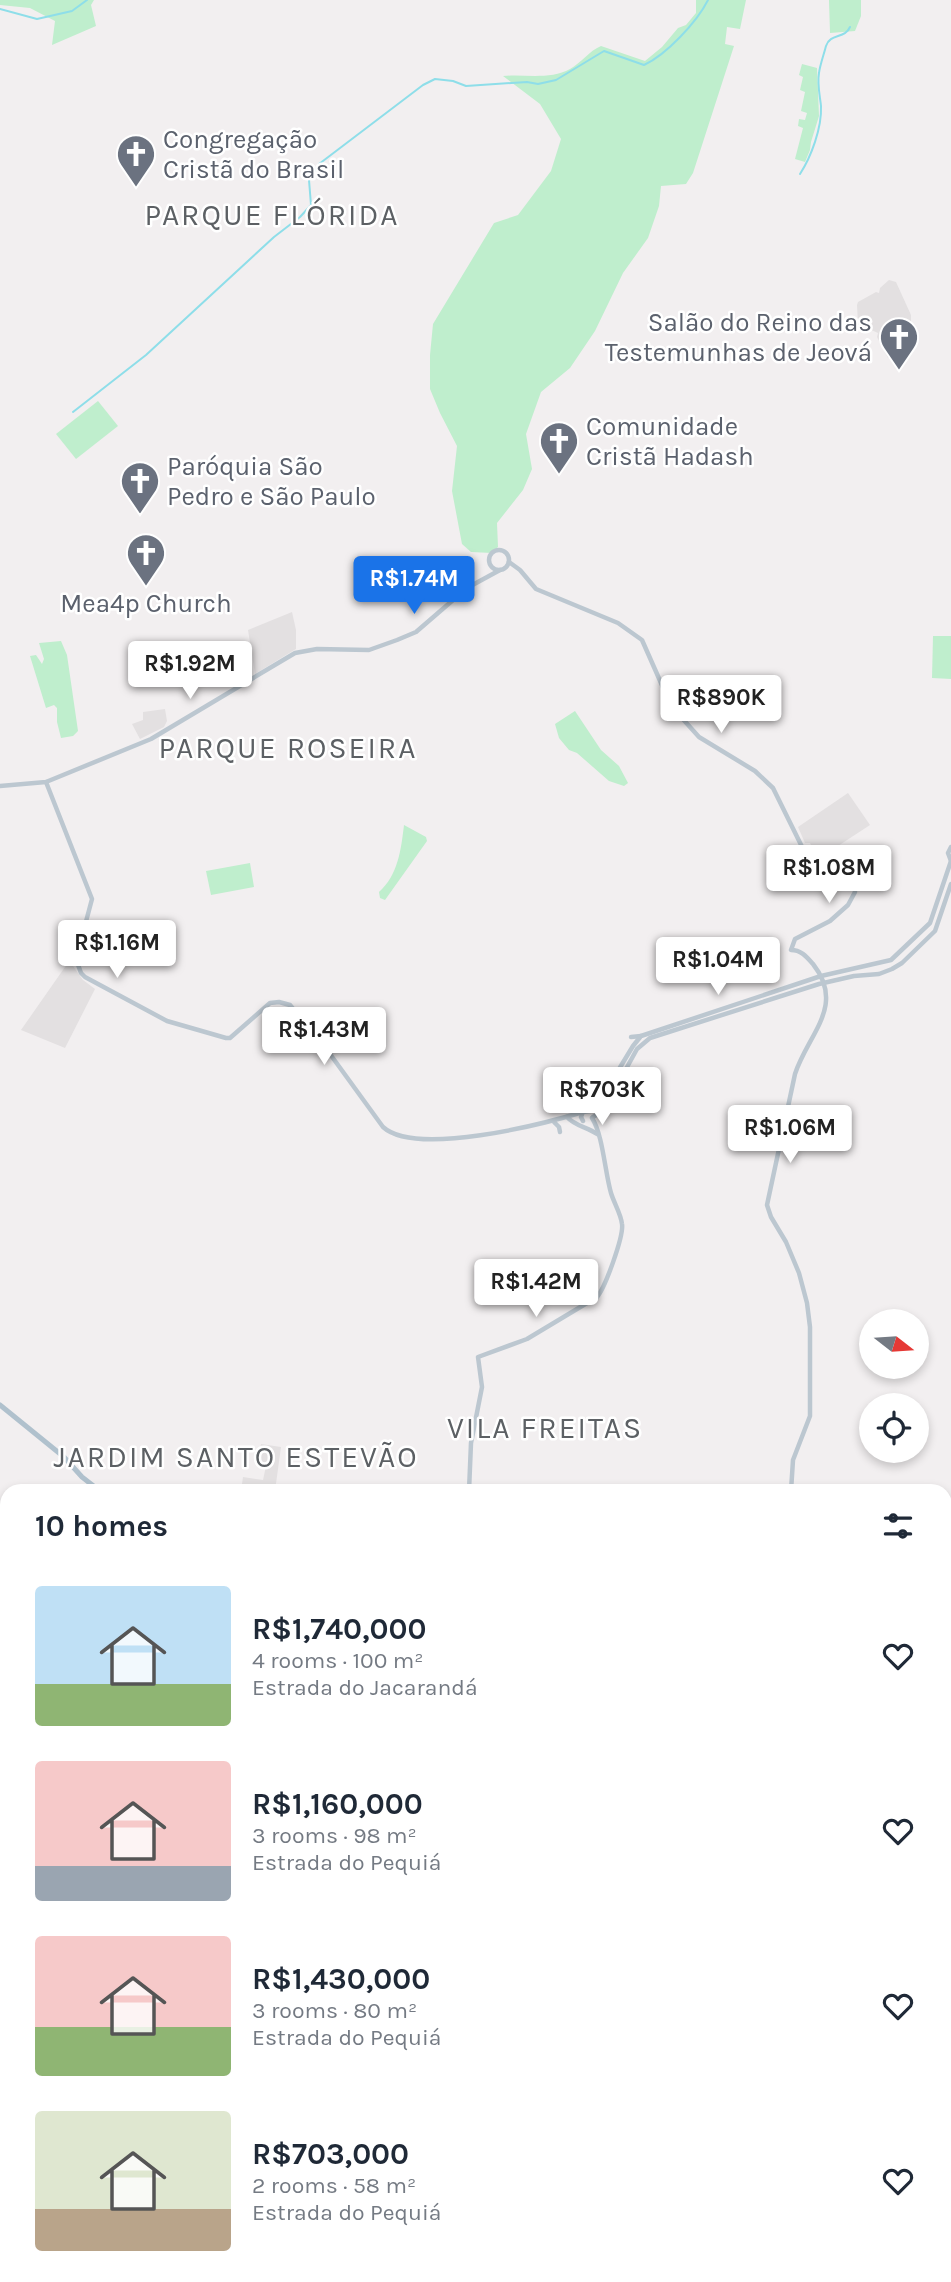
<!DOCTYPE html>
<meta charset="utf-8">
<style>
:root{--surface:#fff;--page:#f6f6f7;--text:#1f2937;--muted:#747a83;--accent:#1a73e8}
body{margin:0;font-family:Karla,sans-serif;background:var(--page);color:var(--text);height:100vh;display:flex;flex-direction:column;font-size:26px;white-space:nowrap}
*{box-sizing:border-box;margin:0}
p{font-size:23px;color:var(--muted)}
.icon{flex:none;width:38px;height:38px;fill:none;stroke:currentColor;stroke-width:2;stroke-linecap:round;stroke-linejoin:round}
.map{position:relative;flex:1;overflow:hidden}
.sheet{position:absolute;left:0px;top:1484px;width:952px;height:798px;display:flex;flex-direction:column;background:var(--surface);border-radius:21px 21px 0 0;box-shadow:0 4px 10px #0003}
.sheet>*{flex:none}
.needle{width:46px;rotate:107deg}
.buttons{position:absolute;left:859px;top:1309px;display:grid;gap:14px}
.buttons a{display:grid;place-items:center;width:70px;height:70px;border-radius:50%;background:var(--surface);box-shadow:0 4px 10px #0003;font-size:35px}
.price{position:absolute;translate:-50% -60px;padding:0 16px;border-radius:7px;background:#fff;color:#222;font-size:23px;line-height:46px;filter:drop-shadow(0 2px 4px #0008)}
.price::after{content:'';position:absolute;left:50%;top:42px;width:21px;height:16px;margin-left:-10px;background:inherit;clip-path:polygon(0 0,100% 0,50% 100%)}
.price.current{background:var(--accent);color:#fff}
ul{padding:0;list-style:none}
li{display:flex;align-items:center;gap:21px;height:175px;padding:0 35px}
li span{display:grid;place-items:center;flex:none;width:196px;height:140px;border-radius:7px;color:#555}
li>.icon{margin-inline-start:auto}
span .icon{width:84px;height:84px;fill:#fffc;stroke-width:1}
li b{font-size:30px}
h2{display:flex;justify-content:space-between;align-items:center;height:84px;padding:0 35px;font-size:30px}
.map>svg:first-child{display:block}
</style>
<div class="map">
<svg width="951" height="2282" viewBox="0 0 951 2282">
<rect width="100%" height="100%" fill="#f2eff0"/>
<g fill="#e3e0e1">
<path d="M889,280L896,282L911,315V322L909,321L903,330L906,333L899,348L888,358L877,337L878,333L858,324L857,305L858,302L876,292L879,293L880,288Z"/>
<path d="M292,612L296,630V649L255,674L248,630Z"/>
<path d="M165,709L167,721L164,727L140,739L132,724L143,720V712Z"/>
<path d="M848,793L870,825L818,859L810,843H805L798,827Z"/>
<path d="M72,957L73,966L83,980L95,989L65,1048L21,1030Z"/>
<path d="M261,1444L281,1447L275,1491H241L243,1477L263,1480L266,1466L257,1464Z"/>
</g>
<g fill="#bfeecd">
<path d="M0,0H94L91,5L96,26L52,45L55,21L30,8L0,5Z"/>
<path d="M696,0H746L740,29L727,27L725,44L734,46L693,173L686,184L661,186L659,206L648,238L623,273L595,331L570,368L541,392L526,434L532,469L523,490L497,523L498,547L492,553L471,552L462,544L452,491L457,446L440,413L430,389V355L433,324L494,223L518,215L551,171L561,139L540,104L503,76C525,74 550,80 570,69C581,63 589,51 601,46L645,61L662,47L678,28L686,25L696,13Z"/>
<path d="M829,0H861V16L855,31L830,33Z"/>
<path d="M802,64L817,68L819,116L811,142L810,150L805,162L795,159L803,128L798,126L799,119L805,120L807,113L801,111L805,92L800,90L803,77L799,75Z"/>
<path d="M98,401L118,426L76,459L56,434Z"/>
<path d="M933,636H951V679L932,678Z"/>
<path d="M61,641L67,655L78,731L73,736L61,738L57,722V708L54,705L46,708L30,656L36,655L42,664L44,659L39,643Z"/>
<path d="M575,711L601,750L619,766L628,783L624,786L609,781L577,753L569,750L559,738L555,724Z"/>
<path d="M404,825L426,837L427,841L385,900L380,898L379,892C398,875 401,850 404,825Z"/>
<path d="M250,863L254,887L211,895L206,871Z"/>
</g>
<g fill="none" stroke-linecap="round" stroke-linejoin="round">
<g stroke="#8edee9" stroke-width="2">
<path d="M0,9L37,19L72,11L87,0"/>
<path d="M800,174C811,157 822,128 821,106C820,96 817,84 819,73C820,65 824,54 826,46C830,33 845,39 850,27"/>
<path d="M73,412L146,355L274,237L300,217L311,205L309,180L319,164L423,85L435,79L453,81L466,86L527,82L538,84L556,80L604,51L644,65C666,55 697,22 708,0"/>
</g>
<g stroke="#bcc7d0" stroke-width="4.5">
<circle cx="499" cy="560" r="10"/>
<path d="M509,562L520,570L536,589L618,623L642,640L665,692L681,717L699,737L755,771L773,788L808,859L825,868L853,873L855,892L848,905L830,921L795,939L791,950C801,950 806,956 813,964C846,1006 808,1034 795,1074L767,1205L771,1217L786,1242L799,1273L807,1303L810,1327V1416L793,1460L791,1491"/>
<path d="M46,782L92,899L76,959L81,973L85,977L167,1021L226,1038H230L270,1003L279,1002L290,1005L330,1054L383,1127C416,1157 543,1124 583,1112"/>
<path d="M0,786L46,782L151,739L295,653L317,649L369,650L397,640L416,632L467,588L500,570"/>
<path d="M951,847L948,853L951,861"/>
<path d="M631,1037L641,1036"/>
<path d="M567,1117C575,1126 587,1127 597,1134"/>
<path d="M593,1117L600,1113L605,1107L637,1049L650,1038L819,984L854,976L879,974L892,969L902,963L935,931L951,884"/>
<path d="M583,1121L581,1117L583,1112L590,1111L599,1102L633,1046L641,1036L821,976L891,960L930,923L951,861"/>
<path d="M554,1122L559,1127L560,1132"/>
<path d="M469,1491L471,1443L482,1387L478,1357L527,1339L597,1297C605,1288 624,1236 622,1224C621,1214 614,1203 611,1193C605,1173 603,1135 592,1118"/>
<path d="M945,1928L951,1924"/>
<path d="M0,2059L7,2057"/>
<path d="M0,2274L12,2282"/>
<path d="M712,2275L716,2282"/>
<path d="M720,2275L725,2282"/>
</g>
<g stroke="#b0c1cd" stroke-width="5">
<path d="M0,1405L64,1457L82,1477L100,1491"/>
<path d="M945,1577L951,1576"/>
</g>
</g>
<defs>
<g id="church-pin" transform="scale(2.0125)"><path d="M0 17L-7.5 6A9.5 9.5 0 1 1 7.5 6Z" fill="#6b7280" stroke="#fff"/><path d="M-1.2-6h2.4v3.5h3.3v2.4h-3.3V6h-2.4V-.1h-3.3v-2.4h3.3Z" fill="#fff"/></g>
</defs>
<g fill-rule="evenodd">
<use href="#church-pin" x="136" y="154"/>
<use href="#church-pin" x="899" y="337"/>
<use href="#church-pin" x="559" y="441"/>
<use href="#church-pin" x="140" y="481"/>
<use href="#church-pin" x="146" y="553"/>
</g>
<g text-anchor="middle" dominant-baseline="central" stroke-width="5" stroke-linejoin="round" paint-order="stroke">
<g font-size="26" fill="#5b616d" stroke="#fff" text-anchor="start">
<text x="163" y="139">Congregação<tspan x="163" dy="30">Cristã do Brasil</tspan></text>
<text x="872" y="322" text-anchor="end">Salão do Reino das<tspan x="872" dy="30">Testemunhas de Jeová</tspan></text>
<text x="586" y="426">Comunidade<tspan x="586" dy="30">Cristã Hadash</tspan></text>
<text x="167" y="466">Paróquia São<tspan x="167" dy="30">Pedro e São Paulo</tspan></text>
<text x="146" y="603" text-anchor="middle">Mea4p Church</text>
</g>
<g font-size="30" letter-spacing="2" fill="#5c6064" stroke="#fff">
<text x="272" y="215">PARQUE FLÓRIDA</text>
<text x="288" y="748">PARQUE ROSEIRA</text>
<text x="545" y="1428">VILA FREITAS</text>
<text x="236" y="1457">JARDIM SANTO ESTEVÃO</text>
</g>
</g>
</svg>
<div class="buttons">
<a><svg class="needle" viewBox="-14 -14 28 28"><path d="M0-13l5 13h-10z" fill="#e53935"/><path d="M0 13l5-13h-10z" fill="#747a83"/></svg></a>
<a><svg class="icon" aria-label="locate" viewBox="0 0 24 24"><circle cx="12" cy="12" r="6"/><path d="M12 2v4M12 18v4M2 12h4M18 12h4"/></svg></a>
</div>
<b class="price current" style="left:414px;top:616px">R$1.74M</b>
<b class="price" style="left:190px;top:701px">R$1.92M</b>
<b class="price" style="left:721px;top:735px">R$890K</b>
<b class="price" style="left:829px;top:905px">R$1.08M</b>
<b class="price" style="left:117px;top:980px">R$1.16M</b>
<b class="price" style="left:718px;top:997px">R$1.04M</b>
<b class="price" style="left:324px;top:1067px">R$1.43M</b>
<b class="price" style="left:602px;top:1127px">R$703K</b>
<b class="price" style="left:790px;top:1165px">R$1.06M</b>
<b class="price" style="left:536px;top:1319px">R$1.42M</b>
<section class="sheet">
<h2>10 homes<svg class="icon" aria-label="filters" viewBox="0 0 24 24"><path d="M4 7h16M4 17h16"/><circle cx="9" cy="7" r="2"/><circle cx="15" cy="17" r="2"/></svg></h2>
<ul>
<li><span style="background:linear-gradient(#bfe0f5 70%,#8fb573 0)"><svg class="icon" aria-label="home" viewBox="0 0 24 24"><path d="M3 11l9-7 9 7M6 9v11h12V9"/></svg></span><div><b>R$1,740,000</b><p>4 rooms · 100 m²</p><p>Estrada do Jacarandá</p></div><svg class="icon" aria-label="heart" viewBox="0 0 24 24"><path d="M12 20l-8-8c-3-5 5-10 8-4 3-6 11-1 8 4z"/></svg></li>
<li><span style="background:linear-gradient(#f6c9c9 75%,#9aa5b1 0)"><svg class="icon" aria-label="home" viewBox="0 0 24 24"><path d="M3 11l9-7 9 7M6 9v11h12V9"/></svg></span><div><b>R$1,160,000</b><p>3 rooms · 98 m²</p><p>Estrada do Pequiá</p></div><svg class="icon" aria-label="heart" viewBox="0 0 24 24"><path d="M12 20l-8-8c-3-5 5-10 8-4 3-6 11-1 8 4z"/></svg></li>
<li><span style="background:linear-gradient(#f6c9c9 65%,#8fb573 0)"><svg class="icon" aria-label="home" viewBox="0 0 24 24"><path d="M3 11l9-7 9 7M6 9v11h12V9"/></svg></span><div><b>R$1,430,000</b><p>3 rooms · 80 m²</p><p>Estrada do Pequiá</p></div><svg class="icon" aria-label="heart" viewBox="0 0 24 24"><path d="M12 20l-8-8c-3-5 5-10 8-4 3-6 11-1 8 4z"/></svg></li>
<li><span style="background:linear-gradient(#dfe7d0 70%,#b9a48a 0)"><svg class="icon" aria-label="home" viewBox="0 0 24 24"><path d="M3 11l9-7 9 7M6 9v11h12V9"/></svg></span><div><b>R$703,000</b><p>2 rooms · 58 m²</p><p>Estrada do Pequiá</p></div><svg class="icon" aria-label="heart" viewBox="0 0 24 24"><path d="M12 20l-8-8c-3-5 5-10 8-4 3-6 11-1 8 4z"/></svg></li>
</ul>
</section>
</div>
